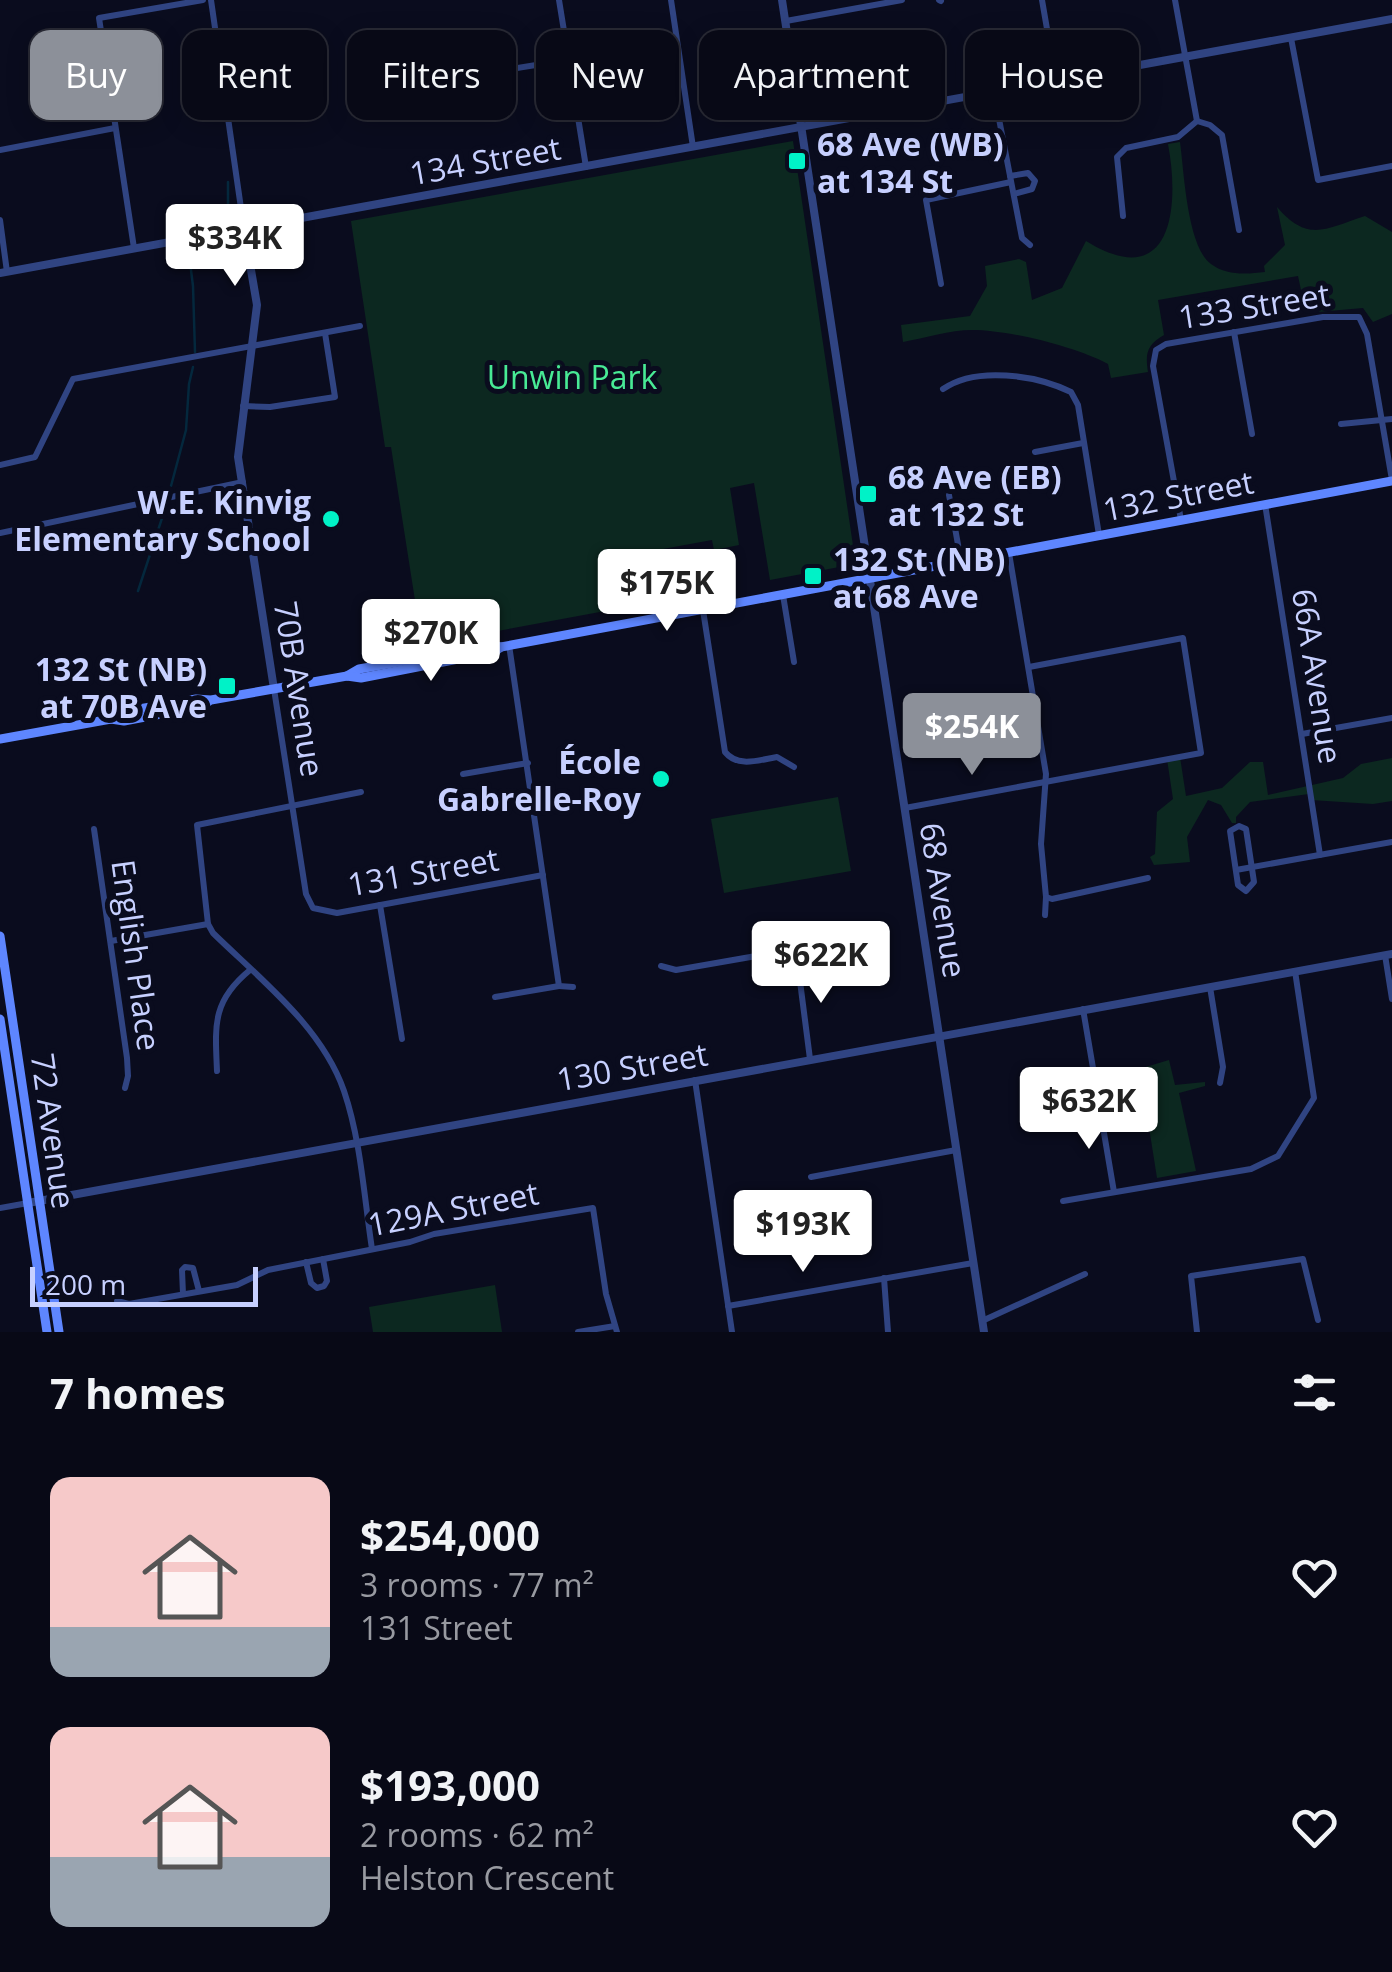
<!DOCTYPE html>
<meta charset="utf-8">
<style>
:root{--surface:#080916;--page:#161723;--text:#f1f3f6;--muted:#989aa1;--line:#292a35;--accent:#8c9099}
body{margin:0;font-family:"Open Sans",sans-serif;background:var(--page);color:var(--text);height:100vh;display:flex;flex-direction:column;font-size:38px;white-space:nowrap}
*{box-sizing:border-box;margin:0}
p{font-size:32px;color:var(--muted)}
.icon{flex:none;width:55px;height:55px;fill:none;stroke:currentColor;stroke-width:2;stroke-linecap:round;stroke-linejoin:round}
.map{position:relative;height:1332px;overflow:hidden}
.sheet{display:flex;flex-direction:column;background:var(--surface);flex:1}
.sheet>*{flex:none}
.hud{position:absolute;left:30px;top:30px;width:1332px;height:90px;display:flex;gap:20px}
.scale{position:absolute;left:30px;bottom:25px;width:228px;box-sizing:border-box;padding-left:10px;border:5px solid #c7d0ff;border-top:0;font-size:28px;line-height:35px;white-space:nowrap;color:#c7d0ff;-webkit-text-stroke:8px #0a0c1e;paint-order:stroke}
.price{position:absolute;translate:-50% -85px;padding:0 22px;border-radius:10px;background:#fff;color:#222;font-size:32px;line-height:65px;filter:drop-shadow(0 2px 5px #0008)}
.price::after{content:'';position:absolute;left:50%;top:60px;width:30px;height:22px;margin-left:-15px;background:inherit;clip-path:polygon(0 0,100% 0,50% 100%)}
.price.active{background:var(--accent);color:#fff}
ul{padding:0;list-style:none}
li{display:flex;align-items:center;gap:30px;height:250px;padding:0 50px}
li span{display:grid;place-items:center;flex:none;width:280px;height:200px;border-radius:20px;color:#555}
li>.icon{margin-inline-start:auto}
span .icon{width:120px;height:120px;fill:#fffc;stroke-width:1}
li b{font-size:42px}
h2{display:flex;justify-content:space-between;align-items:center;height:120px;padding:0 50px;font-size:42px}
.tag{padding:0 35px;border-radius:20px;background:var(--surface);box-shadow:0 5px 25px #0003,0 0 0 2px var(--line);font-size:35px;line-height:90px}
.tag.active{background:var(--accent);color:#fff}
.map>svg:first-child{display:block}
</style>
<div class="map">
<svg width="1392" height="1332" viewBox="0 0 1392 1332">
<rect width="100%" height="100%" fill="#0a0c1e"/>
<g fill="#0c2820">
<path d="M793,141L855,559L850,565L770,580L754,483L730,488L739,545L714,550L712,540L663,549L670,599L422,645L391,447H385L351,221Z"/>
<path d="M1180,142C1184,171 1187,247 1211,264C1227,276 1247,274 1265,272L1264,266L1285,245L1277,207C1308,243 1325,229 1365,216L1392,232V314L1373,322L1363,308L1306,313L1298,276L1158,300L1164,335C1147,345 1145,353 1148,372L1111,378L1108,364C1076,347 1010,330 972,330C950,330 925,338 903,342L901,325L970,316L987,286L985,266L1019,259L1026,262L1032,300L1062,288L1086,241C1172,294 1180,207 1168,144Z"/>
<path d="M1180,757L1186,796L1222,788L1250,762H1263L1268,795L1343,778L1361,764L1392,758V801L1373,804L1311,800L1309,794L1250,802L1236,817V823H1232L1221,805L1208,800L1187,837L1190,862L1154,865L1150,857L1155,854L1157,812L1173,799L1167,759Z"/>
<path d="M838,797L851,871L724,893L711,819Z"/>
<path d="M1169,1060L1175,1085L1205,1082V1086L1179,1093L1196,1171L1157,1178L1145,1102L1108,1106L1106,1097L1141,1085L1139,1069Z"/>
<path d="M495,1285L502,1332H373L369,1307Z"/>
</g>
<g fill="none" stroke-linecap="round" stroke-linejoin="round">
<g stroke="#04283d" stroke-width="2.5">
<path d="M186,226L228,217V182"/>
<path d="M188,246L193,286L195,352"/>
<path d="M171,486L186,430L189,384L193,367"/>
<path d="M138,591L166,506"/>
</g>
<g stroke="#304482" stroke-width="6">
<path d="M211,0L244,229"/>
<path d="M559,0L586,167"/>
<path d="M671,0L693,147"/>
<path d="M939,0L941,1"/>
<path d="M1042,0L1056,81"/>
<path d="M1175,0L1197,121"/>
<path d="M786,21L902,0"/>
<path d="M1291,38L1318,180L1392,166"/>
<path d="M486,73L567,60"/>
<path d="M994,93L1022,238L1030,245"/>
<path d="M1197,121L1210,125L1222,135L1239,230"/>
<path d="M0,150L115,128"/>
<path d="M1010,176L1028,173L1035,181L1032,189L1014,194"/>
<path d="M1123,216L1117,157L1126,148L1178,137L1197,121"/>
<path d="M0,220L7,272"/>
<path d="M134,248L99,18L203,0"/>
<path d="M941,284L926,200L1011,182"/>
<path d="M1234,332L1252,434"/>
<path d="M943,389C976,366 1036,375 1071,392L1078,405L1099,535"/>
<path d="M243,406L270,407L335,397L325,333"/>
<path d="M1341,424L1392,419"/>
<path d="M1035,452L1083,443"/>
<path d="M0,465L35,457L73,379L360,326"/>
<path d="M949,495L961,561"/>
<path d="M1265,504L1320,855"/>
<path d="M1181,520L1153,366L1156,350L1166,344L1323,317H1359L1367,334L1392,480"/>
<path d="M0,533L243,482"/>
<path d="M1009,553L1046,774L1041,844L1046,897L1052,899L1148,878"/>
<path d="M783,595L794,662"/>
<path d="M703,610L725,752C738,768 759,760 777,757L794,767"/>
<path d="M509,645L559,986L573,987"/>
<path d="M274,689L306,894L313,908L337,913L543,875"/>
<path d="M1302,734L1392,718"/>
<path d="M463,774L528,763"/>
<path d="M361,792L197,825L208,924L213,933C260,979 322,1027 344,1091C361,1141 364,1197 372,1249"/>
<path d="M905,808L1201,753L1183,638L1029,667"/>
<path d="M1239,826L1246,829L1254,882L1246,891L1238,885L1230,831Z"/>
<path d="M94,829L127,1058L128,1076L125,1088"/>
<path d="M1236,870L1392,842"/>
<path d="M380,905L402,1039"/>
<path d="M1045,915L1046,897"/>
<path d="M111,941L208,924"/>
<path d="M1385,955L1392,999"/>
<path d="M797,958L810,1059"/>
<path d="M661,966L676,970L785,951L797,958L821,943"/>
<path d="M1210,987L1223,1067L1220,1083"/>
<path d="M495,997L559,986"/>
<path d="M1083,1009L1114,1192"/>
<path d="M217,1071C215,1025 212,1001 250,970"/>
<path d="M695,1080L732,1332"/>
<path d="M1047,1115L1099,1105"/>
<path d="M811,1177L956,1150"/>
<path d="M1063,1201L1251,1169L1278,1156L1314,1098L1295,971"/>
<path d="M0,1208L28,1203"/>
<path d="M306,1262L311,1283L317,1288L324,1286L327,1281L323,1259"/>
<path d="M884,1278L888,1332"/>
<path d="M183,1294L182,1270L185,1267L193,1268L199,1291"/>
<path d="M117,1301L129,1304L237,1285L268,1270L410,1242L434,1234L593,1208L606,1294L617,1332"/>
<path d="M728,1306L973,1263"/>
<path d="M982,1321L1085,1274"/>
<path d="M578,1332L615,1326"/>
<path d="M1197,1332L1191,1276L1303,1259L1318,1320"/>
</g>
<g stroke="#304482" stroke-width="8">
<path d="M782,0L984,1332"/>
<path d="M244,229L257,305L238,457L274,689"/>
<path d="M0,273L1392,19"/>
<path d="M28,1203L1392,954"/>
</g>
<g stroke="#5e86ff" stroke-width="9">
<path d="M347,676L359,669L493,645L501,647L1392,481"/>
<path d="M111,719L122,712L196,699L211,700L347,676L361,678L494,652L501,647"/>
<path d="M0,739L111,719L124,721L198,707L208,702"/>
<path d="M0,936L59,1332"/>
<path d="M0,1019L47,1332"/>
</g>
</g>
<g fill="#00f2c7" stroke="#0a0c1e" stroke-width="4">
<rect x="787" y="151" width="20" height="20" rx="5"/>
<rect x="858" y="484" width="20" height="20" rx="5"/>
<circle cx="331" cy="519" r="10"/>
<rect x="803" y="566" width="20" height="20" rx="5"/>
<rect x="217" y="676" width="20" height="20" rx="5"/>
<circle cx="661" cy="779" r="10"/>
</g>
<g text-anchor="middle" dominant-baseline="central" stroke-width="10" stroke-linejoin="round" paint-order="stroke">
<g font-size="32" font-weight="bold" fill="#c7d0ff" stroke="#0a0c1e" text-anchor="start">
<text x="817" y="143">68 Ave (WB)<tspan x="817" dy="37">at 134 St</tspan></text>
<text x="888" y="476">68 Ave (EB)<tspan x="888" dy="37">at 132 St</tspan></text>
<text x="311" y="501" text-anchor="end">W.E. Kinvig<tspan x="311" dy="37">Elementary School</tspan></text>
<text x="833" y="558">132 St (NB)<tspan x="833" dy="37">at 68 Ave</tspan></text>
<text x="207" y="668" text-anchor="end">132 St (NB)<tspan x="207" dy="37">at 70B Ave</tspan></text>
<text x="641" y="761" text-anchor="end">École<tspan x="641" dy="37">Gabrelle-Roy</tspan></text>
</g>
<g font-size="32" fill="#c7d0ff" stroke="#0a0c1e">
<text transform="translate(485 160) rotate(-10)">134 Street</text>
<text transform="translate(1254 305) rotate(-9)">133 Street</text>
<text transform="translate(1178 495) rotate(-11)">132 Street</text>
<text transform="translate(1318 676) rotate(81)">66A Avenue</text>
<text transform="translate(300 689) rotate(81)">70B Avenue</text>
<text transform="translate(423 871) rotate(-10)">131 Street</text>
<text transform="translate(944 900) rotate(81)">68 Avenue</text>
<text transform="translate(137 955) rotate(82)">English Place</text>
<text transform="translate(632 1066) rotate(-10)">130 Street</text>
<text transform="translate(54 1131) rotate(82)">72 Avenue</text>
<text transform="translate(453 1208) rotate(-11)">129A Street</text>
</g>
<g font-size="32" fill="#48ea95" stroke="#0a0c1e">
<text x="572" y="376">Unwin Park</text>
</g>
</g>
</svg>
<div class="scale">200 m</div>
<b class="price" style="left:235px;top:289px">$334K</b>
<b class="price" style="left:667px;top:634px">$175K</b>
<b class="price" style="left:431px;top:684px">$270K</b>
<b class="price active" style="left:972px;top:778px">$254K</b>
<b class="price" style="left:821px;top:1006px">$622K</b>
<b class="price" style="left:1089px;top:1152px">$632K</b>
<b class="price" style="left:803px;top:1275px">$193K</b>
<div class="hud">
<a class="tag active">Buy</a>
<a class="tag">Rent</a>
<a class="tag">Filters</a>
<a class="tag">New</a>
<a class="tag">Apartment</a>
<a class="tag">House</a>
</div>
</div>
<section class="sheet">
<h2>7 homes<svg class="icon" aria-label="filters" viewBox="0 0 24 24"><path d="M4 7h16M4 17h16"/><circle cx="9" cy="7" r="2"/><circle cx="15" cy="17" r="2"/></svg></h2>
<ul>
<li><span style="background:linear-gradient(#f6c9c9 75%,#9aa5b1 0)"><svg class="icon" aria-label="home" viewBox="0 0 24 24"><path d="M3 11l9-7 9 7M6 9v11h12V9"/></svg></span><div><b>$254,000</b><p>3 rooms · 77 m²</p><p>131 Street</p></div><svg class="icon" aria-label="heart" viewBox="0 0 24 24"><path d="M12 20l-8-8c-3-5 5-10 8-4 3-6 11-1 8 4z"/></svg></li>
<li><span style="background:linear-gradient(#f6c9c9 65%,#9aa5b1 0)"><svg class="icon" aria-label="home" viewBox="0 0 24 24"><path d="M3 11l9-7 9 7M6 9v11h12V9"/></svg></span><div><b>$193,000</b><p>2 rooms · 62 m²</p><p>Helston Crescent</p></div><svg class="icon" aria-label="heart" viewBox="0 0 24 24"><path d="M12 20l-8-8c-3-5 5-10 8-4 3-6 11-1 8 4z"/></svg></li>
</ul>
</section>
